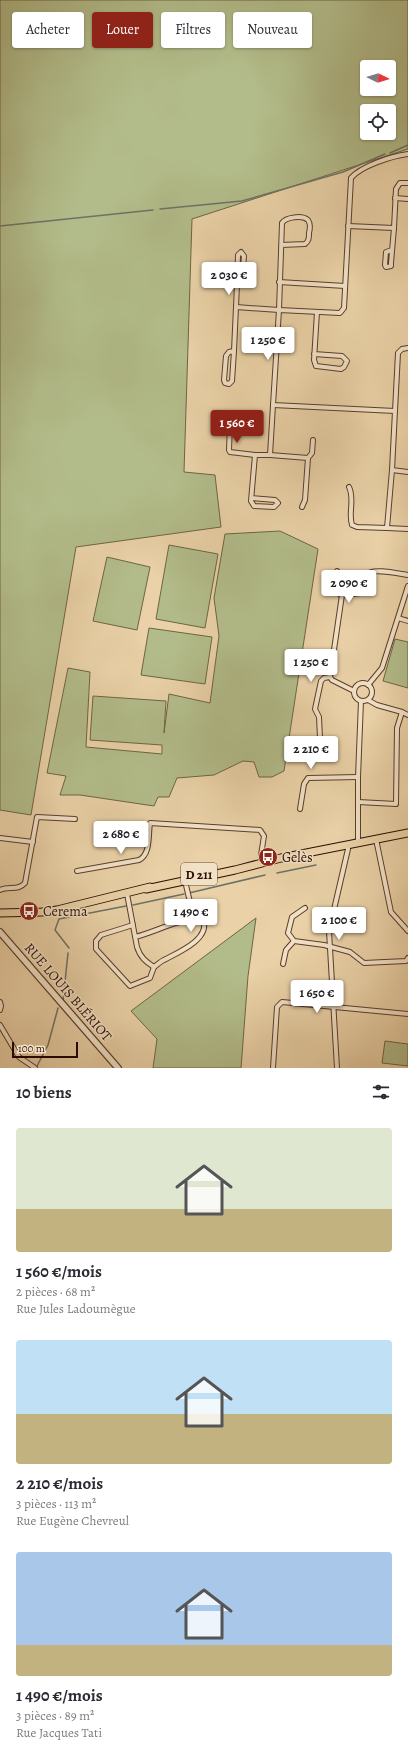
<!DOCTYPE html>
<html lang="fr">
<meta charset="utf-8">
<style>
:root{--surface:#fff;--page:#f2f2f3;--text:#2b2b33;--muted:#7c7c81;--accent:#8f2418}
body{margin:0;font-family:Alegreya,serif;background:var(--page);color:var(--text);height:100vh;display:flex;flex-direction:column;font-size:15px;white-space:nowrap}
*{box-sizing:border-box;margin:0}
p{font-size:13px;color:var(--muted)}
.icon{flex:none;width:22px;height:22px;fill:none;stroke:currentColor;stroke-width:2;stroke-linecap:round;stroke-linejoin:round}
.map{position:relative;height:1068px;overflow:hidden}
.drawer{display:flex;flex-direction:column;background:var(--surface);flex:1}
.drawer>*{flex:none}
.top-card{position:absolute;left:12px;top:12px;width:384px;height:36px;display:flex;gap:8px}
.needle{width:26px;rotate:95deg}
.tools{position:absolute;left:360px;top:60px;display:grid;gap:8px}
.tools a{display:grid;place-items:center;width:36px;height:36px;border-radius:4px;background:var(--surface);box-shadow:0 1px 3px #0004;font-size:20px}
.scale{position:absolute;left:12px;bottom:10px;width:66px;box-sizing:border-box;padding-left:4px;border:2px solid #2b0c01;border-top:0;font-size:11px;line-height:14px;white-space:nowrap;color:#2b0c01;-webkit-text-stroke:3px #f1e1c6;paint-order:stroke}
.price{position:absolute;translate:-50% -34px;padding:0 9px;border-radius:4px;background:#fff;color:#222;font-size:13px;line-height:26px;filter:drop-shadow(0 1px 2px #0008)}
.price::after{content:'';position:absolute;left:50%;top:24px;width:12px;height:9px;margin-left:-6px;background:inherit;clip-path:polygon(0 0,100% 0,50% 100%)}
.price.on{background:var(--accent);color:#fff}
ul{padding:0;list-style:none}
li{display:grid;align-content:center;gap:8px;height:212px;padding:0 16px}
li span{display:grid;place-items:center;height:124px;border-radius:4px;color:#555}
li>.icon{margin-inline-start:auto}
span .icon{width:72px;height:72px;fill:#fffc;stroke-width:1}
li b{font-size:17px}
h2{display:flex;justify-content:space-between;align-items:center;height:48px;padding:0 16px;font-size:17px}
.chip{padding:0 14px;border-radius:4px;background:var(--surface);box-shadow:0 1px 3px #0004;font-size:14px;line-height:36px}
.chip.on{background:var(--accent);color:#fff}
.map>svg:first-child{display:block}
</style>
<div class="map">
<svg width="408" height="1068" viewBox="0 0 408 1068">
<rect width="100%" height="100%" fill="#ead1a7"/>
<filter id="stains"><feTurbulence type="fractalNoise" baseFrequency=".005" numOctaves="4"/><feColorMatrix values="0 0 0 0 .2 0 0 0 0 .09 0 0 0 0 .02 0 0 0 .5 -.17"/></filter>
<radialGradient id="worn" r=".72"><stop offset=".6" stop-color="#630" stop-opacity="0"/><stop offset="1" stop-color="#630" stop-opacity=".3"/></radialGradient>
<g fill="#b2bc8a" stroke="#6e6446" fill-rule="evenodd">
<path d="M0,0H408V149L192,219L184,472L215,475L221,527L76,547L31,815L0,810ZM367,67H389V89H367ZM367,111H389V133H367Z"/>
<path d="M280,531L318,549L284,771L272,777H259L254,762L243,761L214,775L177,778L169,797H158L154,806L80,795H60L66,776L47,773L68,668L90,672L86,747L162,754V745L90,740L93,696L166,701L164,733L169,694L210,703L219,636L214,598L225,534Z"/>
<path d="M169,545L218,554L205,628L156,619Z"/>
<path d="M107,557L150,567L137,630L93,621Z"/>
<path d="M149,628L212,637L205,684L141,675Z"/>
<path d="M395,639L408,642V688L383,681Z"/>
<path d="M256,918L248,976L241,1068H153L157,1039L131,1011Z"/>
<path d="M385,1041L408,1044V1066L382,1063Z"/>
</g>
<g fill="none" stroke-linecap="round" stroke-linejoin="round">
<g stroke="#6c7365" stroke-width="1.5">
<path d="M390,153L408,145"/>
<path d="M160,209L242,201L343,172L385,154"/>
<path d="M0,226L153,210"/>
<path d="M277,873L316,865"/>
<path d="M189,893L265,875"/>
<path d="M133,905L184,894"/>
<path d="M69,948L55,930L59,919L126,906"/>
<path d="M63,1001L68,953"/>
<path d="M37,1066L48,1045L58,1008"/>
</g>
<g stroke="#5b3d2a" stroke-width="6">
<g id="minor">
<path d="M408,154C392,156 361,166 351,178L344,308L340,313L279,310L273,405L395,411L392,470L408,472"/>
<path d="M395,198L408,199"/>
<path d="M348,226L394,228L396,189L400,183H408"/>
<path d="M392,250L386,252L385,265L386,267L391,266V263L394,228"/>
<path d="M279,282L345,286"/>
<path d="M236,307L237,284L242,280L244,256L241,252L238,255L237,284"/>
<path d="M234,351L236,307L279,310L282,223C286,217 302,215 308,220C311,224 310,229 309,233C309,238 309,241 305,244L281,245"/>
<path d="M234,351L232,381L229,384L225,383L224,380L226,356L229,352Z"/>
<path d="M314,354L342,356L347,361L344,367L341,369L316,366L314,360L317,312"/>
<path d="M395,411L398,353L402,349L408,348"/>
<path d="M230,424L229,450L230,452L255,455"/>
<path d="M270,455L308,458L312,453L313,440"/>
<path d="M349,487C355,499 348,513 352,525L357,527L387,528L392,470"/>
<path d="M252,498L275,500L278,503L274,507L254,506L251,501L255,455H270L273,405"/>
<path d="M302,507L305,500L308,458"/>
<path d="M387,528L408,529"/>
<path d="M337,571L334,589L335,592L342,595"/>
<path d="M398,618L408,621"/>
<path d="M330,677L342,595L361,593C366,587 363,581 367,575C371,567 400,574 408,575"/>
<circle cx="363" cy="692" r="9"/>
<path d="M368,685L382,668L408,586"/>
<path d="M402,712L408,715"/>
<path d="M320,738L319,717L315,709L321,681L324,678L330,677L332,680L354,691"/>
<path d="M358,802L396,804L397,728L402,712L377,705L368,700"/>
<path d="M300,809L304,784L308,778L358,777"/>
<path d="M0,838L33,842"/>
<path d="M376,839L391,912L408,931"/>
<path d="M358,842V777L361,701"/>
<path d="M77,871L139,860C151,854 148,835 150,823L260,830L264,836L261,855L262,862"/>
<path d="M185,881L194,919"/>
<path d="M0,890C9,886 18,891 25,883L37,817L75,819"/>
<path d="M127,894L137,947C140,957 146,962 154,967C157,965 161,961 164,960C177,953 211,939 203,920C177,918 159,931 135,937"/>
<path d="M305,908L292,917L288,933L294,941L324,945L350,952L364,963L406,961L408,958"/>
<path d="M133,925L101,935L96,941V949L130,986L150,978L154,967"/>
<path d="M283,964L286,950L294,941"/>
<path d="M0,1002L1,1006L0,1010"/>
<path d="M0,1025L19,1057L35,1068"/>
<path d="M273,1068L277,1007L282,1002L408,1014"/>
<path d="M337,1068L329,931L348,849L347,844"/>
</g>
</g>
<g stroke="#5b3d2a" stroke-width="8">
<path id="tertiary" d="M0,932L118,1068"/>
</g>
<g stroke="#2b0c01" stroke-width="9">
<g id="primary">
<path d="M146,889L235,870L281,858L408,833"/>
<path d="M0,913L42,912L57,910L150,887"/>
</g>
</g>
<use href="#minor" stroke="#f1e1c6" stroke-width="4"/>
<use href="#tertiary" stroke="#f1e1c6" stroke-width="5.5"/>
<use href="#primary" stroke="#ead1a7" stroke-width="7"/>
</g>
<defs>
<g id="bus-disc" transform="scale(1)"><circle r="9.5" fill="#8f2418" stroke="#f1e1c6"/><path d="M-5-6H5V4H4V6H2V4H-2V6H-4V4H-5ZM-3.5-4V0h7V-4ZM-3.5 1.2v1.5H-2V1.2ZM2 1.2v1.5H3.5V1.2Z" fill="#fff"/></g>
</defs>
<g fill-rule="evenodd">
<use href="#bus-disc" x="268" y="857"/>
<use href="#bus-disc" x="29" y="911"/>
</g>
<g text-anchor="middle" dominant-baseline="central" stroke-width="3" stroke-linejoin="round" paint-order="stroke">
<rect fill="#f1e1c6" stroke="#664c3c" stroke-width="1" x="181" y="863" width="36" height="22" rx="3"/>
<g font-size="13" font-weight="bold" fill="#2b0c01">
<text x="199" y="874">D 211</text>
</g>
<g font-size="14" fill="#2b0c01" stroke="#f1e1c6" text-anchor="start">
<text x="282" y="857">Gelès</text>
<text x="43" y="911">Cerema</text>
</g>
<g font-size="14" fill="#2b0c01" stroke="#f1e1c6">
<text transform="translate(68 992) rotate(49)">RUE LOUIS BLÉRIOT</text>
</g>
</g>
<rect width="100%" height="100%" filter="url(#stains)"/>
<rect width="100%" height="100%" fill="url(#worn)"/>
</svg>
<div class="tools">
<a><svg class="needle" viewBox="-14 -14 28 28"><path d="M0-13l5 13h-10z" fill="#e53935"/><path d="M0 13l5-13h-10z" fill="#7c7c81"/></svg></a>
<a><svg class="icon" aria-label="locate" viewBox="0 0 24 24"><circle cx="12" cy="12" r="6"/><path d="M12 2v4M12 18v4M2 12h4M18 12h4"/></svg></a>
</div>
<div class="scale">100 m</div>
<b class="price" style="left:229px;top:296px">2 030 €</b>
<b class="price" style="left:268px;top:361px">1 250 €</b>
<b class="price on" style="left:237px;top:444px">1 560 €</b>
<b class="price" style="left:349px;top:604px">2 090 €</b>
<b class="price" style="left:311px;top:683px">1 250 €</b>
<b class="price" style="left:311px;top:770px">2 210 €</b>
<b class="price" style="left:121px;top:855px">2 680 €</b>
<b class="price" style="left:191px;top:933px">1 490 €</b>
<b class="price" style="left:339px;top:941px">2 100 €</b>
<b class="price" style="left:317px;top:1014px">1 650 €</b>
<div class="top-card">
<a class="chip">Acheter</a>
<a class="chip on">Louer</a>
<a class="chip">Filtres</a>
<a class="chip">Nouveau</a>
</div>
</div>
<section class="drawer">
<h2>10 biens<svg class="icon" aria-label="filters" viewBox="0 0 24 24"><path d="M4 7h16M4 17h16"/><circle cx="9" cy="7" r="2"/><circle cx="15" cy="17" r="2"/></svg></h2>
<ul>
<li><span style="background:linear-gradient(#dfe7d0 65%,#c2b280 0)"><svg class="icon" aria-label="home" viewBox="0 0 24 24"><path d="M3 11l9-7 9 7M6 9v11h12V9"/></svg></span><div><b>1 560 €/mois</b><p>2 pièces · 68 m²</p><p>Rue Jules Ladoumègue</p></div></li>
<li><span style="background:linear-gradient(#bfe0f5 60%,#c2b280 0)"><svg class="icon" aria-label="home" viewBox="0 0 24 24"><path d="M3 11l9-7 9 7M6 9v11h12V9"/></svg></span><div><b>2 210 €/mois</b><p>3 pièces · 113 m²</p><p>Rue Eugène Chevreul</p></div></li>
<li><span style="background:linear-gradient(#a9c7e8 75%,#c2b280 0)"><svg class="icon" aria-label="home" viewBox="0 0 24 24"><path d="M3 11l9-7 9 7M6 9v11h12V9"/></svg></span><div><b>1 490 €/mois</b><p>3 pièces · 89 m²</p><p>Rue Jacques Tati</p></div></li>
</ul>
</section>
